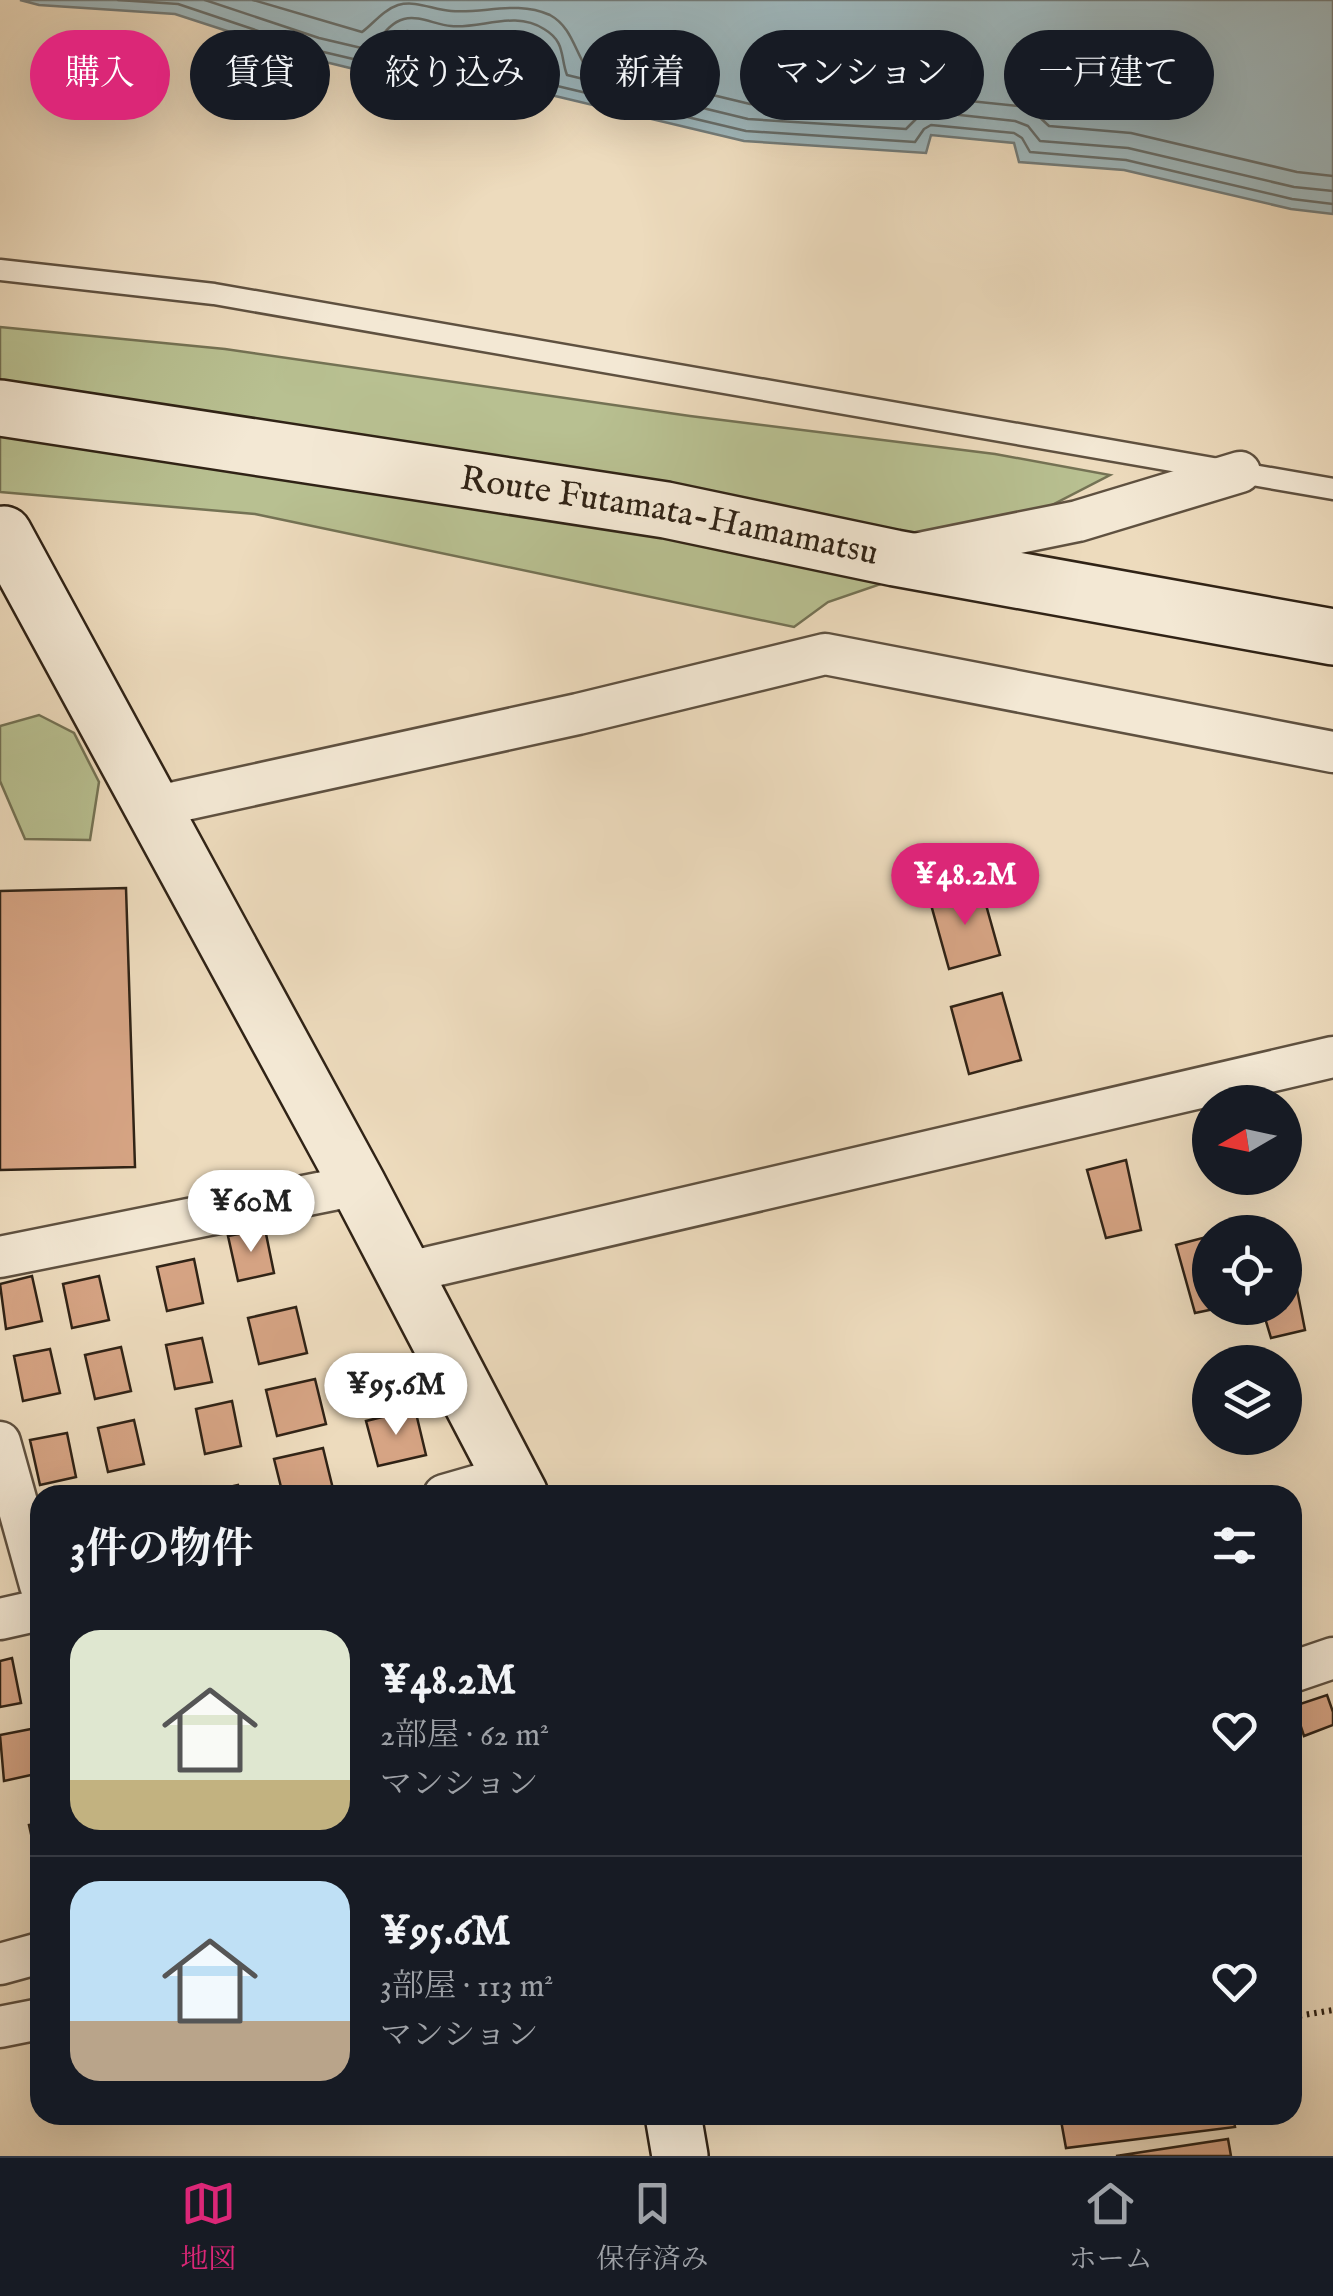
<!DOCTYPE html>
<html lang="ja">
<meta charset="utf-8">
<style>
:root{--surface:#171b24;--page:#20242c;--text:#f1f3f6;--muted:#9ea1a6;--line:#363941;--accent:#db2777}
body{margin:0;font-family:"IM FELL English","Noto Serif JP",serif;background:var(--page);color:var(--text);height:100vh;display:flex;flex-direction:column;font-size:38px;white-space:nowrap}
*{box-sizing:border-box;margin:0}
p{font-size:32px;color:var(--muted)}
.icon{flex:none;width:55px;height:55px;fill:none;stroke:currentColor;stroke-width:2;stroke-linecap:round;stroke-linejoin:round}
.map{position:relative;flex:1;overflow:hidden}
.side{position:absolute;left:30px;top:1485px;width:1272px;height:640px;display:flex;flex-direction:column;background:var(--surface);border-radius:30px;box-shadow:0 10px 40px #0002}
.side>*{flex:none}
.top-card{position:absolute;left:30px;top:30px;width:1275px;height:90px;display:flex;gap:20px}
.needle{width:65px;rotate:261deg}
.buttons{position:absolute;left:1192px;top:1085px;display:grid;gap:20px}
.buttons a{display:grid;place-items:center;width:110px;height:110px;border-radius:50%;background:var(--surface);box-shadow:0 10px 40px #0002;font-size:50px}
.price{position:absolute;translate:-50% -85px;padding:0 22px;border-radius:35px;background:#fff;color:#222;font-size:32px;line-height:65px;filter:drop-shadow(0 2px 5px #0008)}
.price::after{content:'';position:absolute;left:50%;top:60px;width:30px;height:22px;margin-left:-15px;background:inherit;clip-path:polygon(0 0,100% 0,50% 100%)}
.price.on{background:var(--accent);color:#fff}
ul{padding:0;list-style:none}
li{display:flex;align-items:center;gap:30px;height:250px;padding:0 40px}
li+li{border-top:2px solid var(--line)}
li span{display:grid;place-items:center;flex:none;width:280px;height:200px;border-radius:30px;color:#555}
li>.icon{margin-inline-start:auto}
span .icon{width:120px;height:120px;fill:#fffc;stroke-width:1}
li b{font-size:42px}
h2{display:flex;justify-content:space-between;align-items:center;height:120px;padding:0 40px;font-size:42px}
.pill{padding:0 35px;border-radius:45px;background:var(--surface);box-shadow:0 10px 40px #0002;font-size:35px;line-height:90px}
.pill.on{background:var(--accent);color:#fff}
.tabs{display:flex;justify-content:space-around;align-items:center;height:140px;border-top:2px solid var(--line);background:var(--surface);font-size:28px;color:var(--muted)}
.tabs a{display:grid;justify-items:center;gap:5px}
.tabs .on{color:var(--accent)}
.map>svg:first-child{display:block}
</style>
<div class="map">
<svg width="1333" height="2156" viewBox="0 0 1333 2156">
<rect width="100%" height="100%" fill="#eddbbd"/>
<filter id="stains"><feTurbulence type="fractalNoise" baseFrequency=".002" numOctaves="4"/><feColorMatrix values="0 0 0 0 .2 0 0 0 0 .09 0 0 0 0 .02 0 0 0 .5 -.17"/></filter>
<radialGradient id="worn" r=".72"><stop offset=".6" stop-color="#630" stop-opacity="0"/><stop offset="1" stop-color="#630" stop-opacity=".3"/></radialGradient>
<g fill="#b8c091" stroke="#747254" stroke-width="2.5">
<path d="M0,327L225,349L690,416L995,454L1110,475L936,565L828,602L794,627L255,514L0,492Z"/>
<path d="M39,715L74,733L99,782L90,840L25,839L0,781V726Z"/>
</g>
<path fill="#9fb8bd" stroke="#737c7a" stroke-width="2.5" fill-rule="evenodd" d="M20,0H1333V214L1291,209L1124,170L1019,162L1014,143L931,135L926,153L744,141L551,95L469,97L313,59L175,14L39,5ZM410,40L452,50L501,42L532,48L545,63L517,66L406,61L396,53Z"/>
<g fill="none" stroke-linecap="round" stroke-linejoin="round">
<g stroke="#686e6a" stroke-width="2.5">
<path d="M118,0L178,4L315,50L383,66L389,62V45L407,31C423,32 439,40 455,39C493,38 526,20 552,57L550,69L526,76L524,81L527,85H553L746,131L915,142L924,129L931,125L1014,133L1022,138L1030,152L1126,160L1292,199L1333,204"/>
<path d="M205,0L319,38L370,50C380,40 388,23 404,19C419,15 436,25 451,26C481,29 515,10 544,29C566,42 560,57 567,75L748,119L906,129L918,117L932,112L1015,121L1028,126L1040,141L1128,148L1294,187L1333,191"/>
<path d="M253,0L362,32C373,24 383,10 398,5C417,0 433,10 451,11C484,14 516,0 550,15C570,26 574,47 584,64L750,104L898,114L916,101L931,97L1019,106L1034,112L1049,126L1131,133L1297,172L1333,176"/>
<path d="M456,73L507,76L511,81L506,86H471L452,82L451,76Z"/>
</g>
</g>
<g fill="#d6a484" stroke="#302316" stroke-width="2.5">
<path d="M981,887L1000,955L949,969L930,901Z"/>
<path d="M126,888L135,1167L0,1170V891Z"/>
<path d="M1002,993L1021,1060L969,1074L951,1007Z"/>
<path d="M1126,1160L1141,1230L1106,1238L1087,1170Z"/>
<path d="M265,1229L274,1273L238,1281L228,1236Z"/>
<path d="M1210,1236V1308H1219L1195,1313L1176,1245Z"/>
<path d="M194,1259L203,1303L167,1311L157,1267Z"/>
<path d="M1291,1259L1305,1330L1271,1338L1262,1308H1285V1260Z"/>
<path d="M32,1276L42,1321L6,1329L0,1284Z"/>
<path d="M99,1276L109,1320L72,1328L63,1284Z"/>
<path d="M296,1307L307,1353L259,1364L248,1318Z"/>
<path d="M202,1338L212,1382L175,1389L166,1345Z"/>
<path d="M121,1347L131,1391L95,1399L85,1355Z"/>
<path d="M50,1349L60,1393L23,1401L14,1356Z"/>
<path d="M315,1379L326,1424L277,1436L266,1390Z"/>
<path d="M232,1401L241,1446L205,1454L196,1409Z"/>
<path d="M415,1409L426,1455L378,1466L366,1421Z"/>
<path d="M134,1420L144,1464L108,1472L98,1428Z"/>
<path d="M67,1433L76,1477L40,1485L30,1440Z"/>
<path d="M323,1448L334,1493L283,1495L274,1459Z"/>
<path d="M238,1485L241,1495H203L202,1493Z"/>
<path d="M12,1658L21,1703L0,1707V1661Z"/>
<path d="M1327,1695L1333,1712V1725L1304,1736L1294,1706Z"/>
<path d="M31,1729L40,1773L4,1781L0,1735Z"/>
<path d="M40,1823V1869L39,1870L29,1825Z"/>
<path d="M1060,2115H1233L1235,2127L1066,2148Z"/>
<path d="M1228,2139L1231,2156H1116Z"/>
</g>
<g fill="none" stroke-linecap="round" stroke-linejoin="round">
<g stroke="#5f5140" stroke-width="25">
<path id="lane" d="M0,270L214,294L1333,489"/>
</g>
<g stroke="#5f5140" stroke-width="45">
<g id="street">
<path d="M914,554L1078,521L1240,472"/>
<path d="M153,807L578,714L825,654L1333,752"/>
<path d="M0,1257L358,1185"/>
<path d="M404,1273L1333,1057"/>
<path d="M0,1442L40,1585"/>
<path d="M444,1495L510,1476"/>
<path d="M0,1619L40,1610"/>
<path d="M1292,1672L1333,1658"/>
<path d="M0,1964L40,1953"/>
<path d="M0,2027L40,2019"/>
</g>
</g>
<g stroke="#302316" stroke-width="60">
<g id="secondary">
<path id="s1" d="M0,408L666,510L895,558L1333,637"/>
<path d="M4,534L358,1185L520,1495"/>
<path d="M673,2115L680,2156"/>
</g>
</g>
<path stroke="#302316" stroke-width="6" stroke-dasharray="2.5 5" stroke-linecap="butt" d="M1292,2017L1333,2010"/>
<use href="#lane" stroke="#f3e8d4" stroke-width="20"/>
<use href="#street" stroke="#f3e8d4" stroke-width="40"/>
<use href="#secondary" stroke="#f3e8d4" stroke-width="55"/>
</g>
<g text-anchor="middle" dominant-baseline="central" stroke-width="9" stroke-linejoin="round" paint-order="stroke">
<g font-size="35" fill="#302316" stroke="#f3e8d4">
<text stroke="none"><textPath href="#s1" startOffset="678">Route Futamata-Hamamatsu</textPath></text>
</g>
</g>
<rect width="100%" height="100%" filter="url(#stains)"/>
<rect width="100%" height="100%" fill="url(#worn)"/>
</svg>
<div class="buttons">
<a><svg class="needle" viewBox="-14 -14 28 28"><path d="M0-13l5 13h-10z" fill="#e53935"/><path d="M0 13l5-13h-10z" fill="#9ea1a6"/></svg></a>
<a><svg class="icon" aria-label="locate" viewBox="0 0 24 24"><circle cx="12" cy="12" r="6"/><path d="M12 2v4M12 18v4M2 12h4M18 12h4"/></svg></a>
<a><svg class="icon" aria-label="layers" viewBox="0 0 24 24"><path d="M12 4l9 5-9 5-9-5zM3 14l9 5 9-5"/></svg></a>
</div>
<b class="price on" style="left:965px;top:928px">¥48.2M</b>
<b class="price" style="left:251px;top:1255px">¥60M</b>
<b class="price" style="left:396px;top:1438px">¥95.6M</b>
<div class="top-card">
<a class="pill on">購入</a>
<a class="pill">賃貸</a>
<a class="pill">絞り込み</a>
<a class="pill">新着</a>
<a class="pill">マンション</a>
<a class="pill">一戸建て</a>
</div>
<section class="side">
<h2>3件の物件<svg class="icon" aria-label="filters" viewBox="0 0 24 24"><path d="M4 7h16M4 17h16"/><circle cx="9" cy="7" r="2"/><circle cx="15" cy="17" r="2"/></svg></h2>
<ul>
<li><span style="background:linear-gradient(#dfe7d0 75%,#c2b280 0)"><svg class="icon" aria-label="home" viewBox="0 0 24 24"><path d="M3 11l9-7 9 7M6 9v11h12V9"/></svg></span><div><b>¥48.2M</b><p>2部屋 · 62 m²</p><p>マンション</p></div><svg class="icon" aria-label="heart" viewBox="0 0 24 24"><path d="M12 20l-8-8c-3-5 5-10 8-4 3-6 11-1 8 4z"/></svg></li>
<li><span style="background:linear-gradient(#bfe0f5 70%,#b9a48a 0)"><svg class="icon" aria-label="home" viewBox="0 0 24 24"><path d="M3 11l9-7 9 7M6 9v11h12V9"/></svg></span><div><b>¥95.6M</b><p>3部屋 · 113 m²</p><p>マンション</p></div><svg class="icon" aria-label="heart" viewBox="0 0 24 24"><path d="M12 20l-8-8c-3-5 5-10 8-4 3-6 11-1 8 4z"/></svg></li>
</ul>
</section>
</div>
<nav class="tabs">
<a class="on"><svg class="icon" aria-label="map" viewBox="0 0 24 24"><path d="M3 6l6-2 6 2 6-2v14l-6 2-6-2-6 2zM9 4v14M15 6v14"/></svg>地図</a>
<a><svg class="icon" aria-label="saved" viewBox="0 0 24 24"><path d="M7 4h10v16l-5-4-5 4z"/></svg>保存済み</a>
<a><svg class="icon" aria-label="home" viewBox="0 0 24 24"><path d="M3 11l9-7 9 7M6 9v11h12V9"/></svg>ホーム</a>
</nav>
